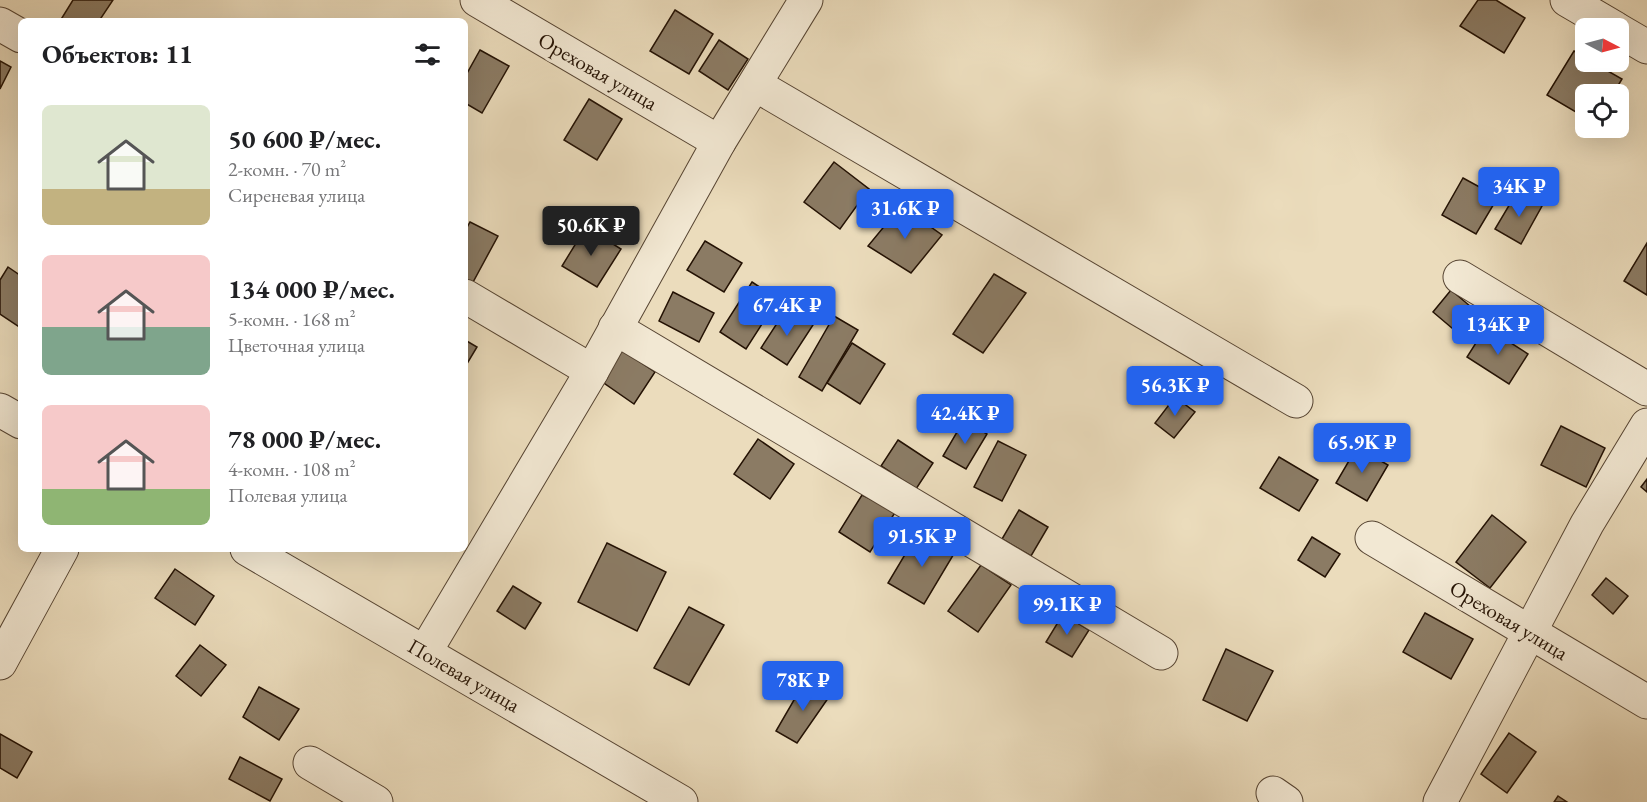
<!DOCTYPE html>
<html lang="ru">
<meta charset="utf-8">
<style>
:root{--surface:#fff;--page:#f2f2f2;--text:#202124;--muted:#757577;--accent:#2563eb}
body{margin:0;font-family:"EB Garamond",serif;background:var(--page);color:var(--text);height:100vh;display:flex;flex-direction:column;font-size:22px;white-space:nowrap}
*{box-sizing:border-box;margin:0}
p{font-size:20px;color:var(--muted)}
.icon{flex:none;width:33px;height:33px;fill:none;stroke:currentColor;stroke-width:2;stroke-linecap:round;stroke-linejoin:round}
.map{position:relative;flex:1;overflow:hidden}
.sheet{position:absolute;left:18px;top:18px;width:450px;height:534px;display:flex;flex-direction:column;background:var(--surface);border-radius:9px;box-shadow:0 6px 24px #0002}
.sheet>*{flex:none}
.needle{width:39px;rotate:96deg}
.buttons{position:absolute;left:1575px;top:18px;display:grid;gap:12px}
.buttons a{display:grid;place-items:center;width:54px;height:54px;border-radius:9px;background:var(--surface);box-shadow:0 6px 24px #0002;font-size:30px}
.price{position:absolute;translate:-50% -51px;padding:0 14px;border-radius:6px;background:var(--accent);color:#fff;font-size:20px;line-height:39px;filter:drop-shadow(0 2px 3px #0008)}
.price::after{content:'';position:absolute;left:50%;top:36px;width:18px;height:14px;margin-left:-9px;background:inherit;clip-path:polygon(0 0,100% 0,50% 100%)}
.price.current{background:#222;color:#fff}
ul{padding:0;list-style:none}
li{display:flex;align-items:center;gap:18px;height:150px;padding:0 24px}
li span{display:grid;place-items:center;flex:none;width:168px;height:120px;border-radius:9px;color:#555}
li>.icon{margin-inline-start:auto}
span .icon{width:72px;height:72px;fill:#fffc;stroke-width:1}
li b{font-size:26px}
h2{display:flex;justify-content:space-between;align-items:center;height:72px;padding:0 24px;font-size:26px}
.map>svg:first-child{display:block}
</style>
<div class="map">
<svg width="1647" height="802" viewBox="0 0 1647 802">
<rect width="100%" height="100%" fill="#ebdcbc"/>
<filter id="stains"><feTurbulence type="fractalNoise" baseFrequency=".00333" numOctaves="4"/><feColorMatrix values="0 0 0 0 .2 0 0 0 0 .09 0 0 0 0 .02 0 0 0 .5 -.17"/></filter>
<radialGradient id="worn" r=".72"><stop offset=".6" stop-color="#630" stop-opacity="0"/><stop offset="1" stop-color="#630" stop-opacity=".3"/></radialGradient>
<g fill="#8b7b64" stroke="#241204" stroke-width="1.5">
<path d="M73,0H113L99,21H60Z"/>
<path d="M1478,0H1496L1525,18L1504,53L1460,26Z"/>
<path d="M675,10L713,34L689,74L650,51Z"/>
<path d="M719,40L748,59L728,90L699,71Z"/>
<path d="M480,50L509,66L482,113L465,103V77Z"/>
<path d="M1574,51L1586,57V62H1592L1622,79L1613,94H1586V118L1547,95Z"/>
<path d="M0,61L11,67L0,89Z"/>
<path d="M589,99L622,119L597,160L564,140Z"/>
<path d="M834,162L869,189L840,229L804,202Z"/>
<path d="M1463,178L1498,197L1476,234L1442,215Z"/>
<path d="M1517,192L1542,206L1521,244L1495,229Z"/>
<path d="M901,206L942,235L911,273L868,246Z"/>
<path d="M470,222L498,236L472,284L465,280V231Z"/>
<path d="M586,227L621,249L597,287L562,266Z"/>
<path d="M705,241L742,263L724,292L687,270Z"/>
<path d="M1647,243V295L1624,281Z"/>
<path d="M8,267L21,276V328L0,314V280Z"/>
<path d="M994,274L1026,293L983,353L953,334Z"/>
<path d="M752,282L778,299L746,349L720,332Z"/>
<path d="M1451,290L1477,312L1459,334L1433,312Z"/>
<path d="M673,292L714,313L699,342L659,321Z"/>
<path d="M787,308L813,325L787,365L761,348Z"/>
<path d="M834,316L858,330L822,391L799,377Z"/>
<path d="M1486,327L1528,354L1509,384L1467,357Z"/>
<path d="M465,340L477,347L465,367Z"/>
<path d="M852,343L885,364L860,404L827,383Z"/>
<path d="M622,350L655,372L634,404L601,381Z"/>
<path d="M1175,397L1195,412L1174,438L1155,423Z"/>
<path d="M964,420L987,434L966,469L943,456Z"/>
<path d="M1561,426L1605,448L1586,487L1541,465Z"/>
<path d="M758,439L794,464L770,499L734,474Z"/>
<path d="M898,440L933,463L916,489L881,466Z"/>
<path d="M998,441L1026,455L1002,501L974,487Z"/>
<path d="M1357,447L1388,465L1367,501L1336,483Z"/>
<path d="M1279,457L1318,480L1299,511L1260,488Z"/>
<path d="M1647,479V492L1641,487Z"/>
<path d="M862,495L896,511L870,552L839,532Z"/>
<path d="M1019,510L1048,527L1031,556L1002,539Z"/>
<path d="M1492,515L1526,542L1490,588L1456,562Z"/>
<path d="M919,531L955,552L924,604L888,583Z"/>
<path d="M1312,537L1340,554L1325,577L1298,560Z"/>
<path d="M607,543L666,572L637,631L578,602Z"/>
<path d="M981,565L1011,585L978,632L948,611Z"/>
<path d="M175,569L214,596L195,625L155,598Z"/>
<path d="M1606,578L1628,596L1613,614L1592,595Z"/>
<path d="M513,586L541,603L525,629L497,611Z"/>
<path d="M689,607L724,625L689,685L654,668Z"/>
<path d="M1425,613L1473,639L1451,679L1403,652Z"/>
<path d="M1063,614L1089,630L1072,657L1046,642Z"/>
<path d="M200,645L226,665L201,696L176,676Z"/>
<path d="M1226,649L1273,671L1247,721L1203,700Z"/>
<path d="M805,681L831,694L797,743L776,731Z"/>
<path d="M259,687L299,709L279,740L243,717Z"/>
<path d="M1509,733L1536,752L1507,793L1481,774Z"/>
<path d="M0,734L32,752L17,778L0,768Z"/>
<path d="M240,757L282,779L270,801L229,779Z"/>
<path d="M1558,796L1567,802H1554Z"/>
</g>
<g fill="none" stroke-linecap="round" stroke-linejoin="round">
<g stroke="#564432" stroke-width="35">
<g id="minor">
<path d="M477,0L719,142"/>
<path d="M1567,0L1615,28"/>
<path d="M0,24L21,36"/>
<path d="M1618,30L1647,47"/>
<path d="M756,85L1296,401"/>
<path d="M1460,277L1647,389"/>
<path d="M465,296L592,371"/>
<path d="M615,328L1161,653"/>
<path d="M0,410L21,422"/>
<path d="M1372,538L1647,702"/>
<path d="M247,549L681,802"/>
<path d="M425,652L592,371L719,142L806,0"/>
<path d="M0,663L62,549"/>
<path d="M310,763L376,802"/>
<path d="M1273,793L1286,802"/>
<path d="M1440,802L1587,524L1647,425"/>
</g>
</g>
<use href="#minor" stroke="#f2e8d3" stroke-width="33"/>
</g>
<g text-anchor="middle" dominant-baseline="central" stroke-width="6" stroke-linejoin="round" paint-order="stroke">
<g font-size="21" fill="#241204" stroke="#f2e8d3">
<text transform="translate(598 71) rotate(30)">Ореховая улица</text>
<text transform="translate(1509 620) rotate(31)">Ореховая улица</text>
<text transform="translate(464 675) rotate(30)">Полевая улица</text>
</g>
</g>
<rect width="100%" height="100%" filter="url(#stains)"/>
<rect width="100%" height="100%" fill="url(#worn)"/>
</svg>
<div class="buttons">
<a><svg class="needle" viewBox="-14 -14 28 28"><path d="M0-13l5 13h-10z" fill="#e53935"/><path d="M0 13l5-13h-10z" fill="#757577"/></svg></a>
<a><svg class="icon" aria-label="locate" viewBox="0 0 24 24"><circle cx="12" cy="12" r="6"/><path d="M12 2v4M12 18v4M2 12h4M18 12h4"/></svg></a>
</div>
<b class="price" style="left:1519px;top:218px">34K ₽</b>
<b class="price" style="left:905px;top:240px">31.6K ₽</b>
<b class="price current" style="left:591px;top:257px">50.6K ₽</b>
<b class="price" style="left:787px;top:337px">67.4K ₽</b>
<b class="price" style="left:1498px;top:356px">134K ₽</b>
<b class="price" style="left:1175px;top:417px">56.3K ₽</b>
<b class="price" style="left:965px;top:445px">42.4K ₽</b>
<b class="price" style="left:1362px;top:474px">65.9K ₽</b>
<b class="price" style="left:922px;top:568px">91.5K ₽</b>
<b class="price" style="left:1067px;top:636px">99.1K ₽</b>
<b class="price" style="left:803px;top:712px">78K ₽</b>
<section class="sheet">
<h2>Объектов: 11<svg class="icon" aria-label="filters" viewBox="0 0 24 24"><path d="M4 7h16M4 17h16"/><circle cx="9" cy="7" r="2"/><circle cx="15" cy="17" r="2"/></svg></h2>
<ul>
<li><span style="background:linear-gradient(#dfe7d0 70%,#c2b280 0)"><svg class="icon" aria-label="home" viewBox="0 0 24 24"><path d="M3 11l9-7 9 7M6 9v11h12V9"/></svg></span><div><b>50 600 ₽/мес.</b><p>2-комн. · 70 m²</p><p>Сиреневая улица</p></div></li>
<li><span style="background:linear-gradient(#f6c9c9 60%,#7fa58c 0)"><svg class="icon" aria-label="home" viewBox="0 0 24 24"><path d="M3 11l9-7 9 7M6 9v11h12V9"/></svg></span><div><b>134 000 ₽/мес.</b><p>5-комн. · 168 m²</p><p>Цветочная улица</p></div></li>
<li><span style="background:linear-gradient(#f6c9c9 70%,#8fb573 0)"><svg class="icon" aria-label="home" viewBox="0 0 24 24"><path d="M3 11l9-7 9 7M6 9v11h12V9"/></svg></span><div><b>78 000 ₽/мес.</b><p>4-комн. · 108 m²</p><p>Полевая улица</p></div></li>
</ul>
</section>
</div>
